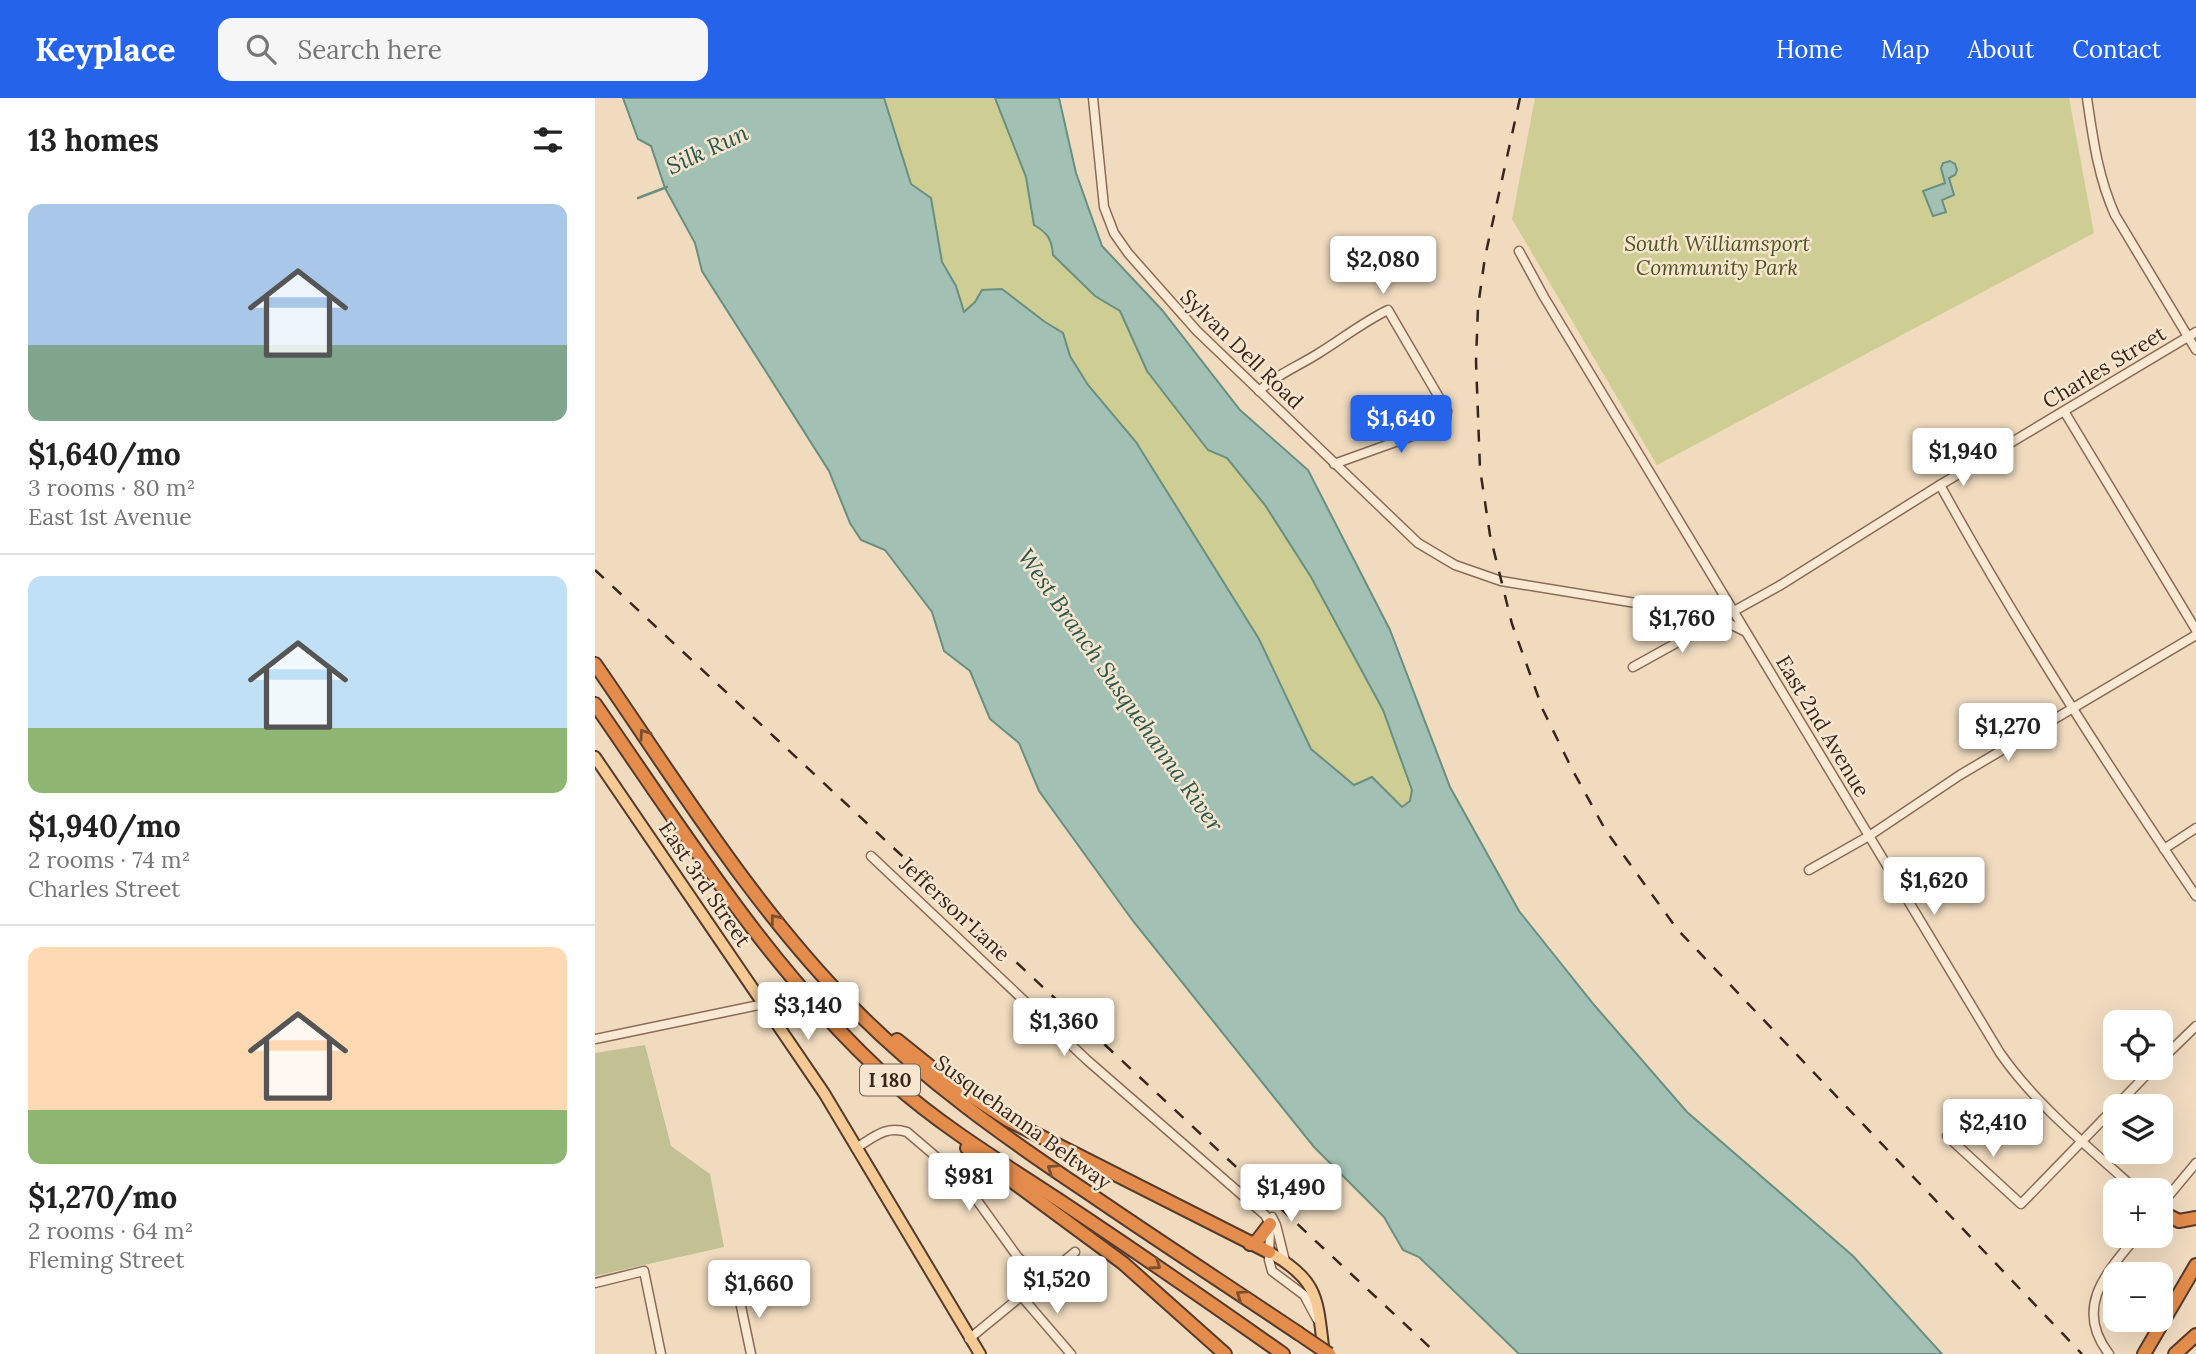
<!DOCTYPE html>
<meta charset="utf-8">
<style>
:root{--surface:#fff;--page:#f6f6f6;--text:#222;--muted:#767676;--line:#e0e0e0;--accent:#2563eb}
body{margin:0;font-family:Lora,serif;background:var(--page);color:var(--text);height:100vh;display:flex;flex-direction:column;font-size:26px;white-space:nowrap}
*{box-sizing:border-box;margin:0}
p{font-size:23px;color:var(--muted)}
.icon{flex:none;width:38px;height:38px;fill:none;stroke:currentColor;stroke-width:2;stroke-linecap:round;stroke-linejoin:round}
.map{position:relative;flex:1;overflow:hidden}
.details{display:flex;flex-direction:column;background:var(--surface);width:595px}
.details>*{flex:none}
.tools{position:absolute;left:1508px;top:912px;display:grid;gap:14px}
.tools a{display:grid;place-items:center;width:70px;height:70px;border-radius:14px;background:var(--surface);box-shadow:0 7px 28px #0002;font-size:35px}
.price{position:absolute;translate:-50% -60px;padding:0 16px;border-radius:7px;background:#fff;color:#222;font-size:23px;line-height:46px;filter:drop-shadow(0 2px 4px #0008)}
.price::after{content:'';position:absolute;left:50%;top:42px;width:21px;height:16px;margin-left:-10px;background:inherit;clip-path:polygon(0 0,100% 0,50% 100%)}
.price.active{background:var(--accent);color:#fff}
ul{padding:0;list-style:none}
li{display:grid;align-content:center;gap:14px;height:371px;padding:0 28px}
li+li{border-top:2px solid var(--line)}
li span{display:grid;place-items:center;height:217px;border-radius:14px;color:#555}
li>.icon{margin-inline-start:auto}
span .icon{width:126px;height:126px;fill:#fffc;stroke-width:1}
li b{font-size:30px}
h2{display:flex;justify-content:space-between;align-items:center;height:84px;padding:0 28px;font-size:30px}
header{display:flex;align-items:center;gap:42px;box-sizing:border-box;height:98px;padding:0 35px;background:var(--accent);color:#fff}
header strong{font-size:33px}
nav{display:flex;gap:38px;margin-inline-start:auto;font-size:24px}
.search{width:490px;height:63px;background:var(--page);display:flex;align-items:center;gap:18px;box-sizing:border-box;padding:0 24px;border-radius:14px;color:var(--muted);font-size:26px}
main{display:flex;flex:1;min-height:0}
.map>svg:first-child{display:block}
</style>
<header>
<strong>Keyplace</strong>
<div class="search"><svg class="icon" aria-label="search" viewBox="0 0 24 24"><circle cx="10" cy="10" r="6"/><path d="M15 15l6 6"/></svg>Search here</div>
<nav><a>Home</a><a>Map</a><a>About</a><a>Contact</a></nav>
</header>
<main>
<section class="details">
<h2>13 homes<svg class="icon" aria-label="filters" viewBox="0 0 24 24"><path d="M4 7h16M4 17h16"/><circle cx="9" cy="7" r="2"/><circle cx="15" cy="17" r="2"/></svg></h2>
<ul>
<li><span style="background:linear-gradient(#a9c7e8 65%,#7fa58c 0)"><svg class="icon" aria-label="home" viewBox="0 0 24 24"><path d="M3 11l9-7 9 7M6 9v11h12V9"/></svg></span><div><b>$1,640/mo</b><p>3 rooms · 80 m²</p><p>East 1st Avenue</p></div></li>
<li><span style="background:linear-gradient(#bfe0f5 70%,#8fb573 0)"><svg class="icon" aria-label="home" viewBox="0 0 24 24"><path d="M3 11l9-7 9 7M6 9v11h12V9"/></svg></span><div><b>$1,940/mo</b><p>2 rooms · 74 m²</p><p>Charles Street</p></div></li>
<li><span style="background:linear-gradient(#ffd9b3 75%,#8fb573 0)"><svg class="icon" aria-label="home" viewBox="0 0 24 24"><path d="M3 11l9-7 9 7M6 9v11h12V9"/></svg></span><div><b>$1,270/mo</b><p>2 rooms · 64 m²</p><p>Fleming Street</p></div></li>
</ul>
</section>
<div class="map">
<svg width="1601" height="1256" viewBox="0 0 1601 1256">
<rect width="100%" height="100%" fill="#f0dbbf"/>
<g fill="#cecd93">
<path d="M289,0H400L431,79L439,127C453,135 457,142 458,157L500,198L525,213L552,273L613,352L632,360L670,407L716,479L788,612L817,692L815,704L807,709L760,687L716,651L664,541L541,344L493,287L475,258L468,235L387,192L380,204L369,215L361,188L347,164L336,100L316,86Z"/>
<path d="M940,0H1474L1499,135L1062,367L917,121Z"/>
</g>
<path fill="#c2c193" d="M50,947L76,1048L115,1076L129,1149L0,1178V955Z"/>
<g fill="#a2c1b4" stroke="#698f81" stroke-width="2">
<path d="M28,0H289L316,86L336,100L347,164L361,188L369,214L380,204L387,192L407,191L450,224L468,235L475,258L493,287L541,344L664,541L716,651L759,687L777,679L807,709L815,703L817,692L788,612L716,479L670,407L632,360L613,352L552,273L525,213L500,198L458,157C457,142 453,135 439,127L431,79L400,0H464L481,75L507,148L567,212L645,312L713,372L795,532L855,689L924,813L1000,908L1092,1014L1258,1158L1347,1256H924L824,1159L808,1152L789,1119L719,1049L538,823L444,693L424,645L395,621L375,573L349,553L337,514L290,452L266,442L255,425L234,373L107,173L100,145L70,90L56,48L43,41Z"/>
<path d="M1355,63L1360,66L1362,72L1360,77L1354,80L1359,97L1347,102L1351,114L1338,118L1328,93L1350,85L1346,70L1348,65Z"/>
</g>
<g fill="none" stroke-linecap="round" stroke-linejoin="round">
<path stroke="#698f81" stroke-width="2.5" d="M43,100L72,89"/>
<g stroke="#896b57" stroke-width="11">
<g id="minor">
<path d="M498,0L509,109L519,135L533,155L602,233L823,445L860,467L906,483L1108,516L1123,520L1149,533"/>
<path d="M1492,0C1498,41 1503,79 1520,117L1601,252"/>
<path d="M924,153L949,199L1405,955C1442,1008 1494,1049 1541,1092"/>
<path d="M664,293C684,275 702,269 724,255C747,241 768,224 793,212L852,313L851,321L845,328L739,366"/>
<path d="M1469,313L1601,532"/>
<path d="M1345,387C1423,529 1510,664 1601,798"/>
<path d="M1038,569L1184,488L1345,387L1601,234"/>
<path d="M1569,751L1601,730"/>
<path d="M276,758L492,962L670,1117L675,1126L674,1162L677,1173L709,1197L722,1221"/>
<path d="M1214,772L1274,738L1365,677L1601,537"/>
<path d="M0,941L169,906"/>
<path d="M1566,962L1601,928"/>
<path d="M1352,1038L1426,1106L1558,970"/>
<path d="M261,1050C279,1039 291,1027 312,1034L366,1080L422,1158L446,1183"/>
<path d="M1566,1107L1601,1065"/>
<path d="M677,1119L681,1127L690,1163"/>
<path d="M0,1185L49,1173L66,1256"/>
<path d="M143,1194L156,1256"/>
<path d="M427,1199L476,1256"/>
<path d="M374,1241L480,1154"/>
<path d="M1514,1256C1478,1209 1512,1174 1542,1138"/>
</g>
</g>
<g stroke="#563a2b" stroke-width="14">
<g id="major">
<path d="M0,659L229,995L385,1256"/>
<path d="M674,1154C726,1183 722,1203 729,1256"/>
</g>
</g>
<g stroke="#563a2b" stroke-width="16">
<g id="highway">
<path d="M0,566C81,683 159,811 260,912C332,984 408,1038 492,1094C562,1142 633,1188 703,1235"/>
<path d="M0,606C91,737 177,876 297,984C351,1032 414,1069 474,1109C546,1157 617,1206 688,1256"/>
<path d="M302,942L353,983L413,1022L674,1154"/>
<path d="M372,1050L528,1165L630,1256"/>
<path d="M1566,1114L1584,1123L1601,1120"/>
<path d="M655,1146L662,1143L675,1126"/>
<path d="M1549,1256L1601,1167"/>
<path d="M1580,1256L1601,1237"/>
</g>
</g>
<use href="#minor" stroke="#fae9d2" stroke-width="8"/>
<use href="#major" stroke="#f5ca95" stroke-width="10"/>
<use href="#highway" stroke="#e38c4b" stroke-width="12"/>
<g stroke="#38261c" stroke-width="2.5" stroke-dasharray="12 12" stroke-linecap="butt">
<path d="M925,0L890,159L883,209L881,263L885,371L895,437L917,526L948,612L978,673L1011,733L1082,831L1487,1256"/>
<path d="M0,472L842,1256"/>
</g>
<g stroke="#563a2b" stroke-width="16" stroke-linecap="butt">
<path id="highway-bridge" d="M703,1235L734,1256"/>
</g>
<use href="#highway-bridge" stroke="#e38c4b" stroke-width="12"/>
</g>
<defs><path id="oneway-chevron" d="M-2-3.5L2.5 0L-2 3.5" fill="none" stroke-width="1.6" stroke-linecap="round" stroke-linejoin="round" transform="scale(1.75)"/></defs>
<g stroke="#7c4f2f">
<use href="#oneway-chevron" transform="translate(49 636) rotate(-125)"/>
<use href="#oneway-chevron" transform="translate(180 821) rotate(-128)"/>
<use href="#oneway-chevron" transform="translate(457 1071) rotate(-146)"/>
<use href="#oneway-chevron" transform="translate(561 1167) rotate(35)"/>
<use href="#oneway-chevron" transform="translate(646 1197) rotate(-146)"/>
</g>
<g text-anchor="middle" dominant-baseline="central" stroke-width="5" stroke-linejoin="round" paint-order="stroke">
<rect fill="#f7e6cf" stroke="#716052" stroke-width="2" x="265" y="966.5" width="60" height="31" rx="5"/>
<g font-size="19" font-weight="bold" fill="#38261c">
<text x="295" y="982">I 180</text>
</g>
<g font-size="21" font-style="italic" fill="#4f5522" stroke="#f7e6cf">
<text x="1122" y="145">South Williamsport<tspan x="1122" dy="24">Community Park</tspan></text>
</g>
<g font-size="21" fill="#38261c" stroke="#f7e6cf">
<text transform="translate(647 251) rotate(44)">Sylvan Dell Road</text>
<text transform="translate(1509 269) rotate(-31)">Charles Street</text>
<text transform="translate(1228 628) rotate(59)">East 2nd Avenue</text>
<text transform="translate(110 786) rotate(56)">East 3rd Street</text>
<text transform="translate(360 811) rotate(43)">Jefferson Lane</text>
<text transform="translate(428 1024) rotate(36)">Susquehanna Beltway</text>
</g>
<g font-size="23" font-style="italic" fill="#2a584f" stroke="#f7e6cf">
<text transform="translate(112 51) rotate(-25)">Silk Run</text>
<text transform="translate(526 592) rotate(55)">West Branch Susquehanna River</text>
</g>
</g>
</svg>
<div class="tools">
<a><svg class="icon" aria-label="locate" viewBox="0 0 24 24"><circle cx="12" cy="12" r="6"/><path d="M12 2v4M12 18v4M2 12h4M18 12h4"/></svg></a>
<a><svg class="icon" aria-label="layers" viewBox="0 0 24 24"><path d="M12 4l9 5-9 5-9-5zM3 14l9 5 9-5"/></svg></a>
<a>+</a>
<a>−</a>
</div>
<b class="price" style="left:788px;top:198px">$2,080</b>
<b class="price active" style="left:806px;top:357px">$1,640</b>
<b class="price" style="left:1368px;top:390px">$1,940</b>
<b class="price" style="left:1087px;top:557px">$1,760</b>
<b class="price" style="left:1413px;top:665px">$1,270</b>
<b class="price" style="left:1339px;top:819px">$1,620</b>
<b class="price" style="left:213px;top:944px">$3,140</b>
<b class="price" style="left:469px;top:960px">$1,360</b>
<b class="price" style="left:1398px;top:1061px">$2,410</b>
<b class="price" style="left:374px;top:1115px">$981</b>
<b class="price" style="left:696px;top:1126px">$1,490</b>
<b class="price" style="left:462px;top:1218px">$1,520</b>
<b class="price" style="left:164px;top:1222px">$1,660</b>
</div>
</main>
